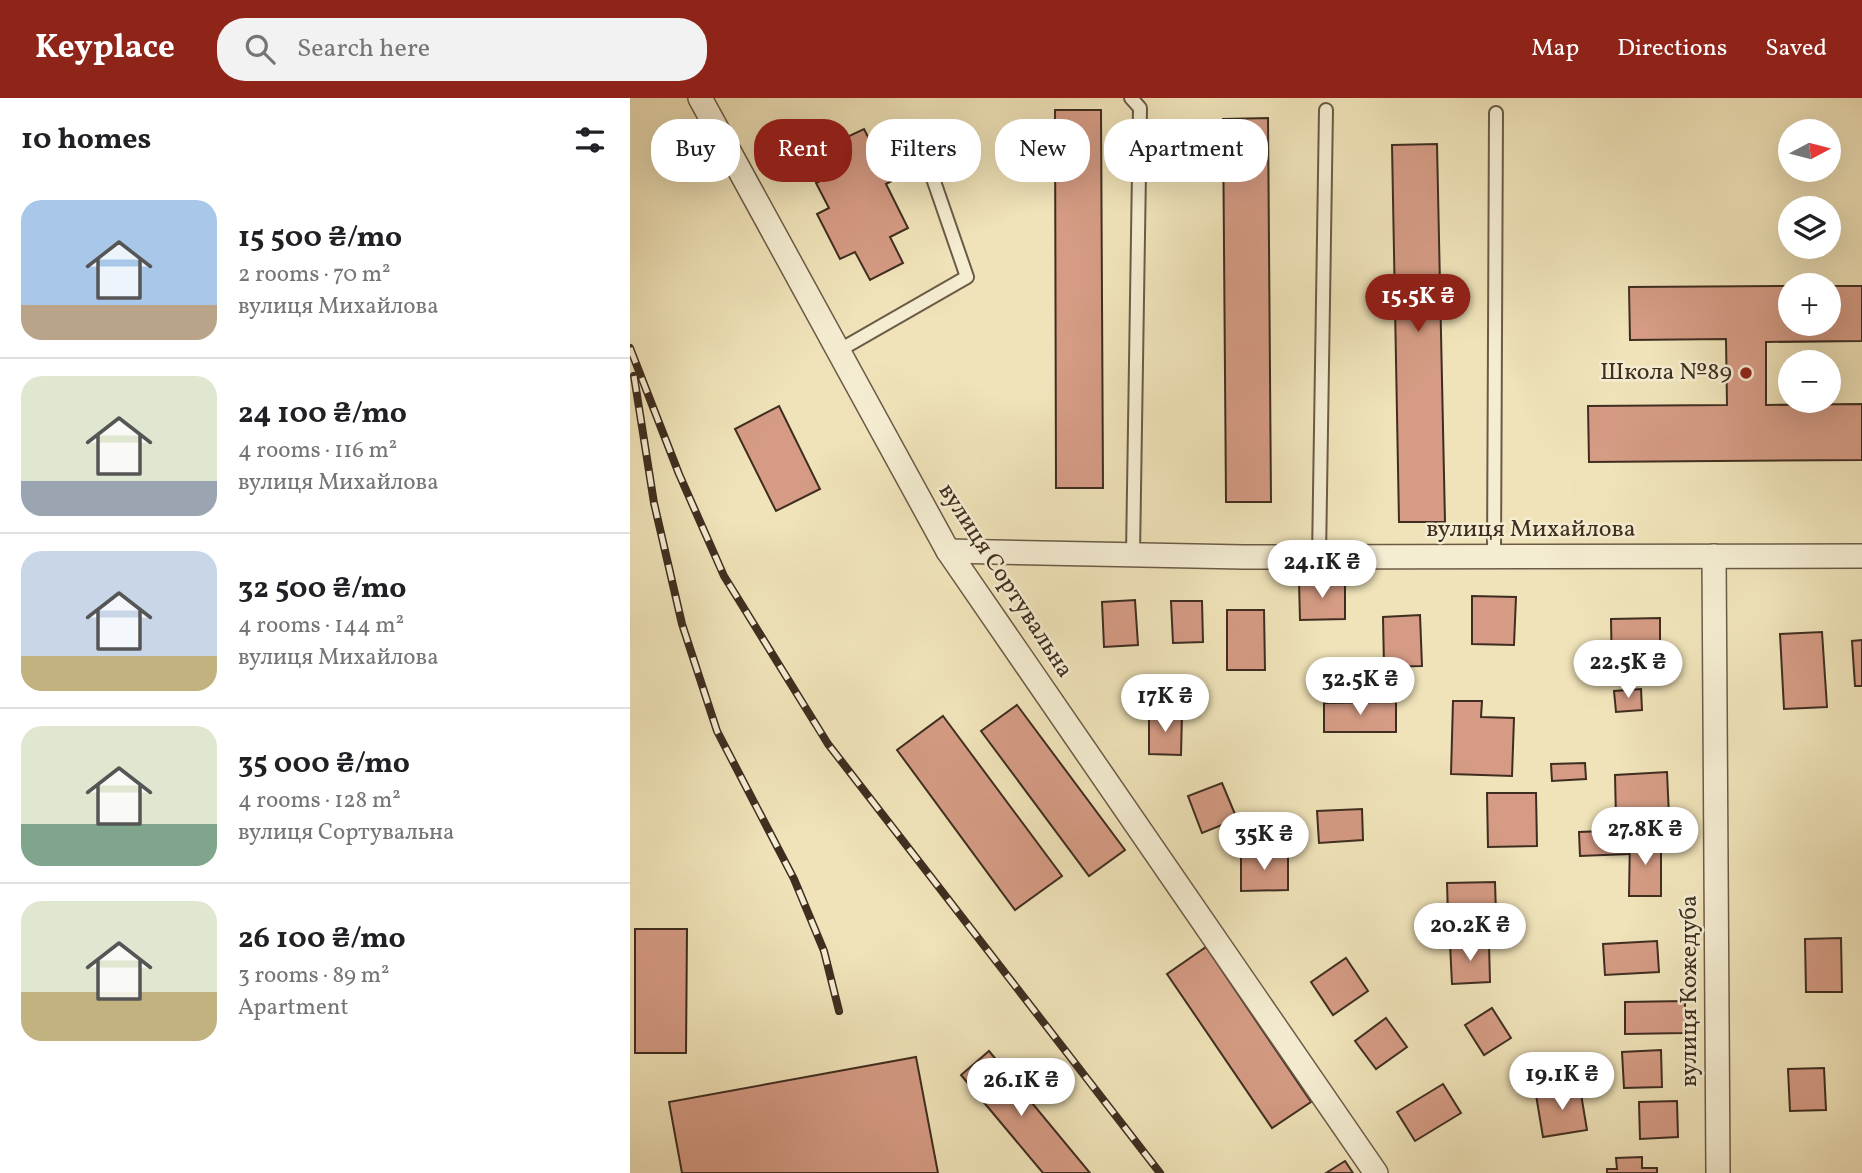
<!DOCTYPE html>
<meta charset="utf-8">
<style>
:root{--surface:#fff;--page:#f2f2f2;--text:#202124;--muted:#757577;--line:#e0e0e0;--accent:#8f2418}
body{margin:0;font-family:Vollkorn,serif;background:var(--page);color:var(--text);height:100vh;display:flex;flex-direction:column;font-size:26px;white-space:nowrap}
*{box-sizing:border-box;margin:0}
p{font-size:23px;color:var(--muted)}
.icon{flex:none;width:38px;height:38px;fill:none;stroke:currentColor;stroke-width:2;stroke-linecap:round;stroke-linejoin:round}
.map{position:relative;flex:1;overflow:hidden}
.sheet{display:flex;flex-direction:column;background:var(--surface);width:630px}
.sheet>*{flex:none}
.banner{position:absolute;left:21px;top:21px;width:665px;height:63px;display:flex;gap:14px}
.needle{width:46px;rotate:83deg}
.fabs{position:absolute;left:1148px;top:21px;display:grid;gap:14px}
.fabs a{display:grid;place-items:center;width:63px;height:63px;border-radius:50%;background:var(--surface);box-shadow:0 7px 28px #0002;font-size:35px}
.price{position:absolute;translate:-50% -60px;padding:0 16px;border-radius:24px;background:#fff;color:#222;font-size:23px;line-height:46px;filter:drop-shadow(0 2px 4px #0008)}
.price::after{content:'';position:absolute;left:50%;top:42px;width:21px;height:16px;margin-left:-10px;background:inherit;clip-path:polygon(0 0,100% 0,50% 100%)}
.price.selected{background:var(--accent);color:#fff}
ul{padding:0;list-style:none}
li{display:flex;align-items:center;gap:21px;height:175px;padding:0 21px}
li+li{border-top:2px solid var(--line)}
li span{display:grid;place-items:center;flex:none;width:196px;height:140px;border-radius:21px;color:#555}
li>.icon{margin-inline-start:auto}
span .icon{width:84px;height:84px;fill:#fffc;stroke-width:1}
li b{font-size:30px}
h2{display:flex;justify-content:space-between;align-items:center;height:84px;padding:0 21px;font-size:30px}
.pill{padding:0 24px;border-radius:28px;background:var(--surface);box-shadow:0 7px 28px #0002;font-size:24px;line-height:63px}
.pill.selected{background:var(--accent);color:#fff}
header{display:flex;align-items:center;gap:42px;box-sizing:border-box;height:98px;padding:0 35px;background:var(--accent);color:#fff}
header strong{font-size:33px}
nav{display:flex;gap:38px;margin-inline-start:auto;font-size:24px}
.search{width:490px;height:63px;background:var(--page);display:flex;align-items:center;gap:18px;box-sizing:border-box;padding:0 24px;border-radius:28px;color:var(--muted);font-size:26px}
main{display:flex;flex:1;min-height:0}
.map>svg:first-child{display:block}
</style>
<header>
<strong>Keyplace</strong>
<div class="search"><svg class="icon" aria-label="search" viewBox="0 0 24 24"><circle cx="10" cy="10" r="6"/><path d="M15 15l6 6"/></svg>Search here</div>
<nav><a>Map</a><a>Directions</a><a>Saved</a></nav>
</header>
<main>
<section class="sheet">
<h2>10 homes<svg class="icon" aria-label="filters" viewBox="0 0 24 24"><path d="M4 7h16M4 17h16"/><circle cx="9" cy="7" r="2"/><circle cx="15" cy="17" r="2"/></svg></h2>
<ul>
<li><span style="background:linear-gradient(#a9c7e8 75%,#b9a48a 0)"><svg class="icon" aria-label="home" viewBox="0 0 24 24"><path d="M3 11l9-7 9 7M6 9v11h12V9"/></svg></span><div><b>15 500 ₴/mo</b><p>2 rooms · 70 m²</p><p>вулиця Михайлова</p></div></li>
<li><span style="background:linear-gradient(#dfe7d0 75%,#9aa5b1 0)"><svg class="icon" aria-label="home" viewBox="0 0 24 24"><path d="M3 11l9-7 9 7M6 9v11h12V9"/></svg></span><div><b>24 100 ₴/mo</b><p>4 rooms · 116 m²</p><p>вулиця Михайлова</p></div></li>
<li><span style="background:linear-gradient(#c9d6e8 75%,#c2b280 0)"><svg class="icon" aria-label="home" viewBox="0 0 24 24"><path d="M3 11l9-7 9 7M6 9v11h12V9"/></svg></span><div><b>32 500 ₴/mo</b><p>4 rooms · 144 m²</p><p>вулиця Михайлова</p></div></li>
<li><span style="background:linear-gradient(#dfe7d0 70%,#7fa58c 0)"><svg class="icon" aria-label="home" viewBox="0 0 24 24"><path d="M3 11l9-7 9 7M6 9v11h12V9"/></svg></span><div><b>35 000 ₴/mo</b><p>4 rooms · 128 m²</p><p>вулиця Сортувальна</p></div></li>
<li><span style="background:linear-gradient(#dfe7d0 65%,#c2b280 0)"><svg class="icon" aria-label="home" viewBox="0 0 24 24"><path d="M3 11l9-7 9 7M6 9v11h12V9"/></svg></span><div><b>26 100 ₴/mo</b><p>3 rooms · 89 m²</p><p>Apartment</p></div></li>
</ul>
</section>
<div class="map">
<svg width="1232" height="1075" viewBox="0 0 1232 1075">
<rect width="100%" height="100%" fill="#f0e3b9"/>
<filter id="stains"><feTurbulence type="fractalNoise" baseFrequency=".00286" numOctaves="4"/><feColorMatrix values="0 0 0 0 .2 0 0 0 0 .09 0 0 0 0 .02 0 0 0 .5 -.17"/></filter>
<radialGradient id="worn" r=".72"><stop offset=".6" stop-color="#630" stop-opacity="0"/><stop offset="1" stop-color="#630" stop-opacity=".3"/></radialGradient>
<g fill="#d59b84" stroke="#3f2e20" stroke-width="2">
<path d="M425,12H471L473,390H426Z"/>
<path d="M638,20L641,404H596L593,21Z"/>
<path d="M234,31L248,59L263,51L275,76L256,86L278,130L260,139L273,165L240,182L225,154L210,161L187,116L199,110L186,85L212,72L200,47Z"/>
<path d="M807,46L815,424H769L762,47Z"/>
<path d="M1160,188V226H1199V188H1232V243L1136,244V307L1232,306V362L959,364L958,308L1097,307L1096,241L1000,242L999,189Z"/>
<path d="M149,308L190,391L146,413L105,331Z"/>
<path d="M715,482V521L670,522L669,483Z"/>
<path d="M842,498L886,499L884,547L842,546Z"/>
<path d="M505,502L508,547L474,549L472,504Z"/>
<path d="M541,503H572L573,544L543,545Z"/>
<path d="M597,512H634L635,572H597Z"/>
<path d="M790,517L792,568L754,569L753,519Z"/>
<path d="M1030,520V545L1013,546L1014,577H982L981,521Z"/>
<path d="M1192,534L1197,609L1154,611L1150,536Z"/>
<path d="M1232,542V588H1225L1222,543Z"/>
<path d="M1011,591L1012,612L986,614L984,593Z"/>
<path d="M823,603H852L851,619L884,620L882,678L821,676Z"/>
<path d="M766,604V634H694V605Z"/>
<path d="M387,607L495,752L459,778L351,633Z"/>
<path d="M519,615L552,616L551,657L519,656Z"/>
<path d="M313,618L432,778L385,812L267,652Z"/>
<path d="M955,665L956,681L922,683L921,666Z"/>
<path d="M1037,674L1039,718L986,721L985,677Z"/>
<path d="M592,685L607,721L572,735L558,698Z"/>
<path d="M857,695H906L907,748L858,749Z"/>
<path d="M732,711L733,742L689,745L687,713Z"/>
<path d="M997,732L999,756L950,758L949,734Z"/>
<path d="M1000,739H1031V798H999Z"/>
<path d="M658,756V792L611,793V757Z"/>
<path d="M865,784L866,816L818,818L817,785Z"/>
<path d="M5,831H57L56,955H5Z"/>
<path d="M1211,840L1212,894H1176L1175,841Z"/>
<path d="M1027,843L1029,874L975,877L973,846Z"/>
<path d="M859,845L860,884L822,886L820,846Z"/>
<path d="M576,849L681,1004L642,1030L537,876Z"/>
<path d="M716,860L738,893L703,917L681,884Z"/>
<path d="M1055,903V935L995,936V904Z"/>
<path d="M862,910L881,940L854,957L835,927Z"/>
<path d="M756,920L777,949L746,971L725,943Z"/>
<path d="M1031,952L1032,989L994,990L992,954Z"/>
<path d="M359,953L460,1075H413L331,977Z"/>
<path d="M286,959L308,1075H52L39,1004Z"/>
<path d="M1194,970L1196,1012L1160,1013L1158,971Z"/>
<path d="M813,986L831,1015L785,1043L767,1014Z"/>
<path d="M950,990L957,1032L913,1039L906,997Z"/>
<path d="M1047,1003L1048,1039L1010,1041L1009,1004Z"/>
<path d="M1012,1059V1070H1027V1075H977V1071H987L986,1060Z"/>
<path d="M715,1063L723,1075H696Z"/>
</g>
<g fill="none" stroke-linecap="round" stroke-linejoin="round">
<g stroke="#6b5b46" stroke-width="16">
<g id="lane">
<path d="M501,0L510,10L503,456"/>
<path d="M208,253L337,179L298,66"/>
<path d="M864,458L866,15"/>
<path d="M689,459L696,12"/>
</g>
</g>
<g stroke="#6b5b46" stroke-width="26">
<g id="street">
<path d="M70,0L318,453L746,1075"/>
<path d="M318,453L614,459L1232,458"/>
<path d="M1084,458L1088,1075"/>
</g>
</g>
<use href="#lane" stroke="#f5edd2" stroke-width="12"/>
<use href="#street" stroke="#f5edd2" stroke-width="23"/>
<g stroke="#3f2e20" stroke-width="8">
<g id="rail">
<path d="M0,250L49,376L94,478L198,646L530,1075"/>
<path d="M4,278L24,405L52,526L87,633L164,781L194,853L209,913"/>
</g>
</g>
<use href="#rail" stroke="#f5edd2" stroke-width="5" stroke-dasharray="16" stroke-linecap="butt"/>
</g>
<circle fill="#8f2418" stroke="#f5edd2" stroke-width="2.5" cx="1116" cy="275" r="7"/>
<g text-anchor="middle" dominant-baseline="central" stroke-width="5" stroke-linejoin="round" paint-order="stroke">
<g font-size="24" fill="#3f2e20" stroke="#f5edd2" text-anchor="end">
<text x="1102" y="275">Школа №89</text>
</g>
<g font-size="24" fill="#3f2e20" stroke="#f5edd2">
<text x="901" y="432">вулиця Михайлова</text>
<text transform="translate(375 483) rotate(57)">вулиця Сортувальна</text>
<text transform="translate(1060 893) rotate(-90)">вулиця Кожедуба</text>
</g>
</g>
<rect width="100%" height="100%" filter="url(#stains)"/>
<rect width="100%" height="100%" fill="url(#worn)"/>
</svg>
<div class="fabs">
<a><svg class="needle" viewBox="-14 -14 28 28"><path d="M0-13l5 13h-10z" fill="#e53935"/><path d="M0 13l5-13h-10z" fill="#757577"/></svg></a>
<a><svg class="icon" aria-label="layers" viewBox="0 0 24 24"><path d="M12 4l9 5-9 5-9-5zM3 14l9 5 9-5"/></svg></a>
<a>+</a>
<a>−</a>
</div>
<b class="price selected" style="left:788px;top:236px">15.5K ₴</b>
<b class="price" style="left:692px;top:502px">24.1K ₴</b>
<b class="price" style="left:998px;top:602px">22.5K ₴</b>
<b class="price" style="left:730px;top:619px">32.5K ₴</b>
<b class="price" style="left:535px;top:636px">17K ₴</b>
<b class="price" style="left:1015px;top:769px">27.8K ₴</b>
<b class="price" style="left:634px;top:774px">35K ₴</b>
<b class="price" style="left:840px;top:865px">20.2K ₴</b>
<b class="price" style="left:932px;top:1014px">19.1K ₴</b>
<b class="price" style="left:391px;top:1020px">26.1K ₴</b>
<div class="banner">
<a class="pill">Buy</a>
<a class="pill selected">Rent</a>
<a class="pill">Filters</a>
<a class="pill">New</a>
<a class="pill">Apartment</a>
</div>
</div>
</main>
